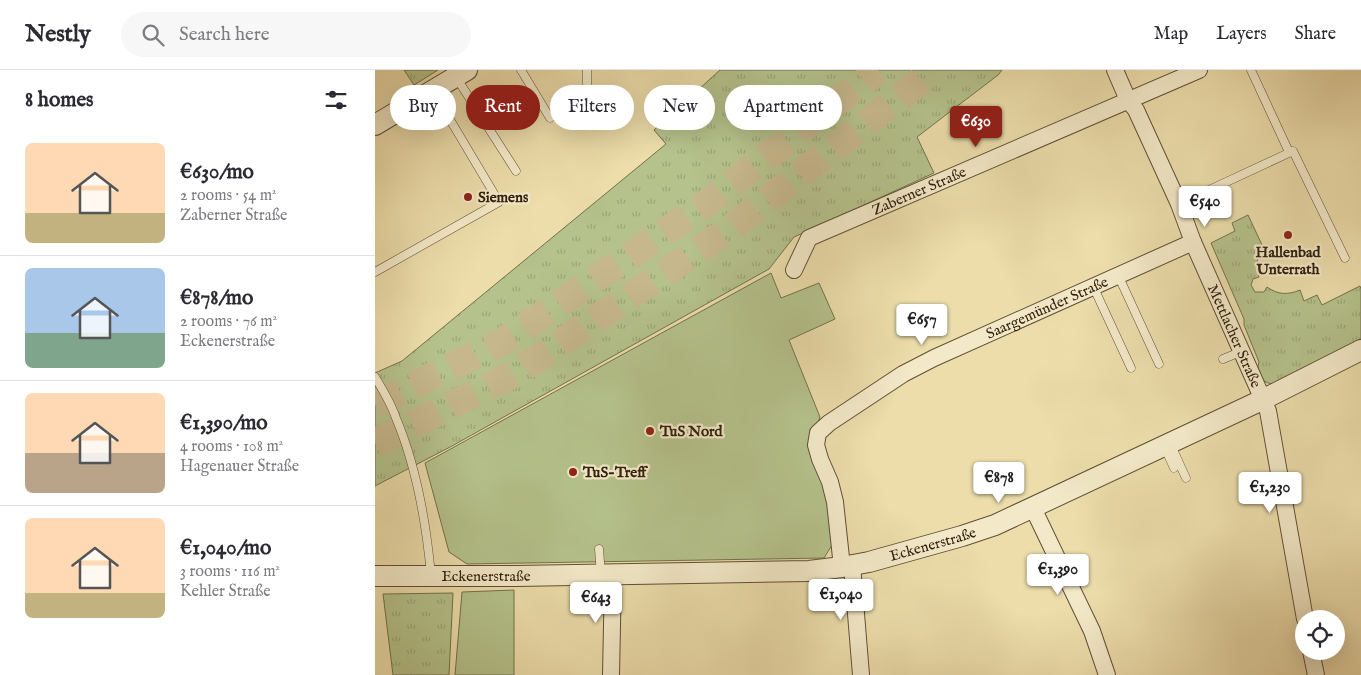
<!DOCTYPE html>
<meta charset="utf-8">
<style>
:root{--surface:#fff;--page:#f7f7f7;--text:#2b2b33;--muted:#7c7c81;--line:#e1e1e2;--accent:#8f2418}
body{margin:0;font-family:"IM FELL English",serif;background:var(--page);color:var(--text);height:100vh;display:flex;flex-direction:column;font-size:19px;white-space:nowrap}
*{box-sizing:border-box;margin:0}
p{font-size:16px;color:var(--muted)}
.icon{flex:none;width:28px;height:28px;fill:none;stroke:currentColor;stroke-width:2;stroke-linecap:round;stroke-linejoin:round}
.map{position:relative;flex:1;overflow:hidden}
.drawer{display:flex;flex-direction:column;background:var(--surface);width:375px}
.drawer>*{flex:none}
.guide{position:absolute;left:15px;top:15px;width:475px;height:45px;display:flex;gap:10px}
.fabs{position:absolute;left:920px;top:540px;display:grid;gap:10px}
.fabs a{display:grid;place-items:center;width:50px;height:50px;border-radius:50%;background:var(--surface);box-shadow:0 5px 20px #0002;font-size:25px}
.price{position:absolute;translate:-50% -42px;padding:0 11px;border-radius:5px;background:#fff;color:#222;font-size:16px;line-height:32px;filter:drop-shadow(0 1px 2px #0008)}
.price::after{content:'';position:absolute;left:50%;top:30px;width:15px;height:11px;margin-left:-8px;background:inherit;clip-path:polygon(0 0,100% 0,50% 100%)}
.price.current{background:var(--accent);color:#fff}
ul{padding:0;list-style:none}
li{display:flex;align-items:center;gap:15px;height:125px;padding:0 25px}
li+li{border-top:1px solid var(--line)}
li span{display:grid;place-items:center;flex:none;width:140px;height:100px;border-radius:8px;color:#555}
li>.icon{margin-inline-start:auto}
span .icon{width:60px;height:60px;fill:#fffc;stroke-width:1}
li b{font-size:21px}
h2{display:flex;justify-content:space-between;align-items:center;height:60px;padding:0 25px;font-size:21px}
.tag{padding:0 18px;border-radius:22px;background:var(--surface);box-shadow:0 5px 20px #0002;font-size:18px;line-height:45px}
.tag.current{background:var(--accent);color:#fff}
header{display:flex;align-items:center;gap:30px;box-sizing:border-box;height:70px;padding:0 25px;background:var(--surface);border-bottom:1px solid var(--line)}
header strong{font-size:24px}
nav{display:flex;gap:28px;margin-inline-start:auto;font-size:18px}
.search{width:350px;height:45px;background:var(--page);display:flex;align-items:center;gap:12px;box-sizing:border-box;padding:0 18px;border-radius:28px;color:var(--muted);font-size:19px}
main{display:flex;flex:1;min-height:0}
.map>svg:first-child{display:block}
</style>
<header>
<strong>Nestly</strong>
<div class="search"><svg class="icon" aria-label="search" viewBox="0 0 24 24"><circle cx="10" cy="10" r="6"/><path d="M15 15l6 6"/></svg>Search here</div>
<nav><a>Map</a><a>Layers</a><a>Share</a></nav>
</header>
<main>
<section class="drawer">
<h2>8 homes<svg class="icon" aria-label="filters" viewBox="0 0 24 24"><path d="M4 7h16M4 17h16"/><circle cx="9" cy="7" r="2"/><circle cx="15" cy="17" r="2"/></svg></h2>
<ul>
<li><span style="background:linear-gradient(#ffd9b3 70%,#c2b280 0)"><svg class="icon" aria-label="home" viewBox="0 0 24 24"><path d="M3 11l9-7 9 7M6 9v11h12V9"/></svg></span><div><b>€630/mo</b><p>2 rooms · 54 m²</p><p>Zaberner Straße</p></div></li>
<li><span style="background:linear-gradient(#a9c7e8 65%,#7fa58c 0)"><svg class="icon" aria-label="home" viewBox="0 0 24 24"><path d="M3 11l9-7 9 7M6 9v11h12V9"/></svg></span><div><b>€878/mo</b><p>2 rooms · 76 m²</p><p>Eckenerstraße</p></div></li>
<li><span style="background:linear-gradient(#ffd9b3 60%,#b9a48a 0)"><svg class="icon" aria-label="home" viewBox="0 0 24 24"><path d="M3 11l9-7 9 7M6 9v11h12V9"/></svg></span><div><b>€1,390/mo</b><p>4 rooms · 108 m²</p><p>Hagenauer Straße</p></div></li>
<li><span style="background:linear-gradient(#ffd9b3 75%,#c2b280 0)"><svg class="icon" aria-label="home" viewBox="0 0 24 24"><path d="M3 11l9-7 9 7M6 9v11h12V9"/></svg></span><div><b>€1,040/mo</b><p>3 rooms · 116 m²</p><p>Kehler Straße</p></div></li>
</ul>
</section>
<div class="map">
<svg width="986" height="605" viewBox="0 0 986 605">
<defs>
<pattern id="grass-tufts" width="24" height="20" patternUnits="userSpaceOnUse" patternTransform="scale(1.25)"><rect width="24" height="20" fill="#b5c28b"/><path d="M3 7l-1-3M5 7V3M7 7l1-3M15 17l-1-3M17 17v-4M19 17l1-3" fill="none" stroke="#9ca677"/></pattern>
</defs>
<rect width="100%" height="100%" fill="#ecddab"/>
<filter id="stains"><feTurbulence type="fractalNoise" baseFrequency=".004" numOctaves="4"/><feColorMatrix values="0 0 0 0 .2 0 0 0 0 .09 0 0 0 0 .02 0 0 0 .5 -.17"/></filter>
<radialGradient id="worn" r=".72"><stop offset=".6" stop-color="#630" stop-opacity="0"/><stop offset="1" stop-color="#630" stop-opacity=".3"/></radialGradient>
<g fill="url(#grass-tufts)" stroke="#72724c">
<path d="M29,0H63L39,15Z"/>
<path d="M345,0H627L623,5L542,67L559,103L419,167L394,199L77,376L0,416V303L27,291L291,74L279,60Z"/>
<path d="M873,145L888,177C882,186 880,196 884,207L878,209L876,215L880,222H889L892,217C903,225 913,225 925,220L929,231L942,225L947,235L985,216L986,219V269L897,314C885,312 881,302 884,292L869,255V249L836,173L860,161L857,153Z"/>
<path d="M78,523L74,605H18L8,524Z"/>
</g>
<g fill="#b5c28b" stroke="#72724c">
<path d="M396,203L406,228L444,213L460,249L414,270L445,347L435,374L454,433L457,475L449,488L92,494L74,482L50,393Z"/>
<path d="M139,520V605H80L87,522Z"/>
</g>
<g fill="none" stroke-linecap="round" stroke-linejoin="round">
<g stroke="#c6b78c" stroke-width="28" stroke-dasharray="28 14" stroke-linecap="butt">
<path d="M0,334L127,272L328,136L503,0"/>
<path d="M0,373L139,304L349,163L544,12L556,0"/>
</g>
<g stroke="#5f5035" stroke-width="9">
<g id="service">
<path d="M146,0L175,48"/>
<path d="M212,0V14"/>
<path d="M876,0L914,82"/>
<path d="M81,7L141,101"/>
<path d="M804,134L918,81L970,188"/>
<path d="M0,202L124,132L58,21"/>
<path d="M743,205L784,294"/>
<path d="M718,216L756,298"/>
<path d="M848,289L865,282"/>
<path d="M0,307C8,320 16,333 21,348C42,398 51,451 56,505"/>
<path d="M795,373L811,408"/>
<path d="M789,376L799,398"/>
<path d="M224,479L226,505"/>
</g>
</g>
<g stroke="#5f5035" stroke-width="18">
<g id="minor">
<path id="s1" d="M740,0L753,30L761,40L804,134L818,172L893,341L930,549"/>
<path id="s2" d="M419,200L434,168L824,0"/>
<path d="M658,438L717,561L732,605"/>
<path d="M477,495L486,605"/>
<path id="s3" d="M467,497L460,432L455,412L445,389L441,375L443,363L454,353L528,304L559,288L818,172"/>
<path d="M936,581L941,605"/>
<path d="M236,605L238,505"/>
</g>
</g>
<g stroke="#5f5035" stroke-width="22">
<g id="tertiary">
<path d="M0,55L92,0"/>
<path id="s4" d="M0,506H141L434,501L467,497L494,492L587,466L620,455L887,330L986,280"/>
</g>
</g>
<use href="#service" stroke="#f3e9c8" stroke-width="8"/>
<use href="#minor" stroke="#f3e9c8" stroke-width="16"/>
<use href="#tertiary" stroke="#f3e9c8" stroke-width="20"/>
</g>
<g fill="#8f2418" stroke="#f3e9c8" stroke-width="2">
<circle cx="93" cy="127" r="5"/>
<circle cx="913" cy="165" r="5"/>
<circle cx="275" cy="361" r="5"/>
<circle cx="198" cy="402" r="5"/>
</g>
<g text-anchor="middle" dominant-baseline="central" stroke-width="4.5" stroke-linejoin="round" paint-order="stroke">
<g font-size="15" fill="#30210e" stroke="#f3e9c8">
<text stroke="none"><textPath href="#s2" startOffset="155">Zaberner Straße</textPath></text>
<text stroke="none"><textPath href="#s3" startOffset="400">Saargemünder Straße</textPath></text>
<text stroke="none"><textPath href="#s1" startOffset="292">Mettlacher Straße</textPath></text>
<text stroke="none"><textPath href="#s4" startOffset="561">Eckenerstraße</textPath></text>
<text stroke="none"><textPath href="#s4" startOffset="111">Eckenerstraße</textPath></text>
</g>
<g font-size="15" font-weight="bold" fill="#30210e" stroke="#f3e9c8" text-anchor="start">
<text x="103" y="127">Siemens</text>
<text x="913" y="182" text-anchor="middle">Hallenbad<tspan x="913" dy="17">Unterrath</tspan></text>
<text x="285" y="361">TuS Nord</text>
<text x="208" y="402">TuS-Treff</text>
</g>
</g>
<rect width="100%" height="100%" filter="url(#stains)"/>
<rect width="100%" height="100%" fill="url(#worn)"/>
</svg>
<div class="fabs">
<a><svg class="icon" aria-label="locate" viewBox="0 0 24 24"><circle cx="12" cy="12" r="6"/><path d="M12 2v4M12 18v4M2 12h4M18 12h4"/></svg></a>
</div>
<b class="price current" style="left:601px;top:78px">€630</b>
<b class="price" style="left:830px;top:158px">€540</b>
<b class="price" style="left:547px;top:276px">€657</b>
<b class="price" style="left:624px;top:434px">€878</b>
<b class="price" style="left:895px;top:444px">€1,230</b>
<b class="price" style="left:683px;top:526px">€1,390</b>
<b class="price" style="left:466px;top:551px">€1,040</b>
<b class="price" style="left:221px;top:554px">€643</b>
<div class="guide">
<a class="tag">Buy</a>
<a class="tag current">Rent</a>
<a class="tag">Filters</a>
<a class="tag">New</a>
<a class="tag">Apartment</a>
</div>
</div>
</main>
